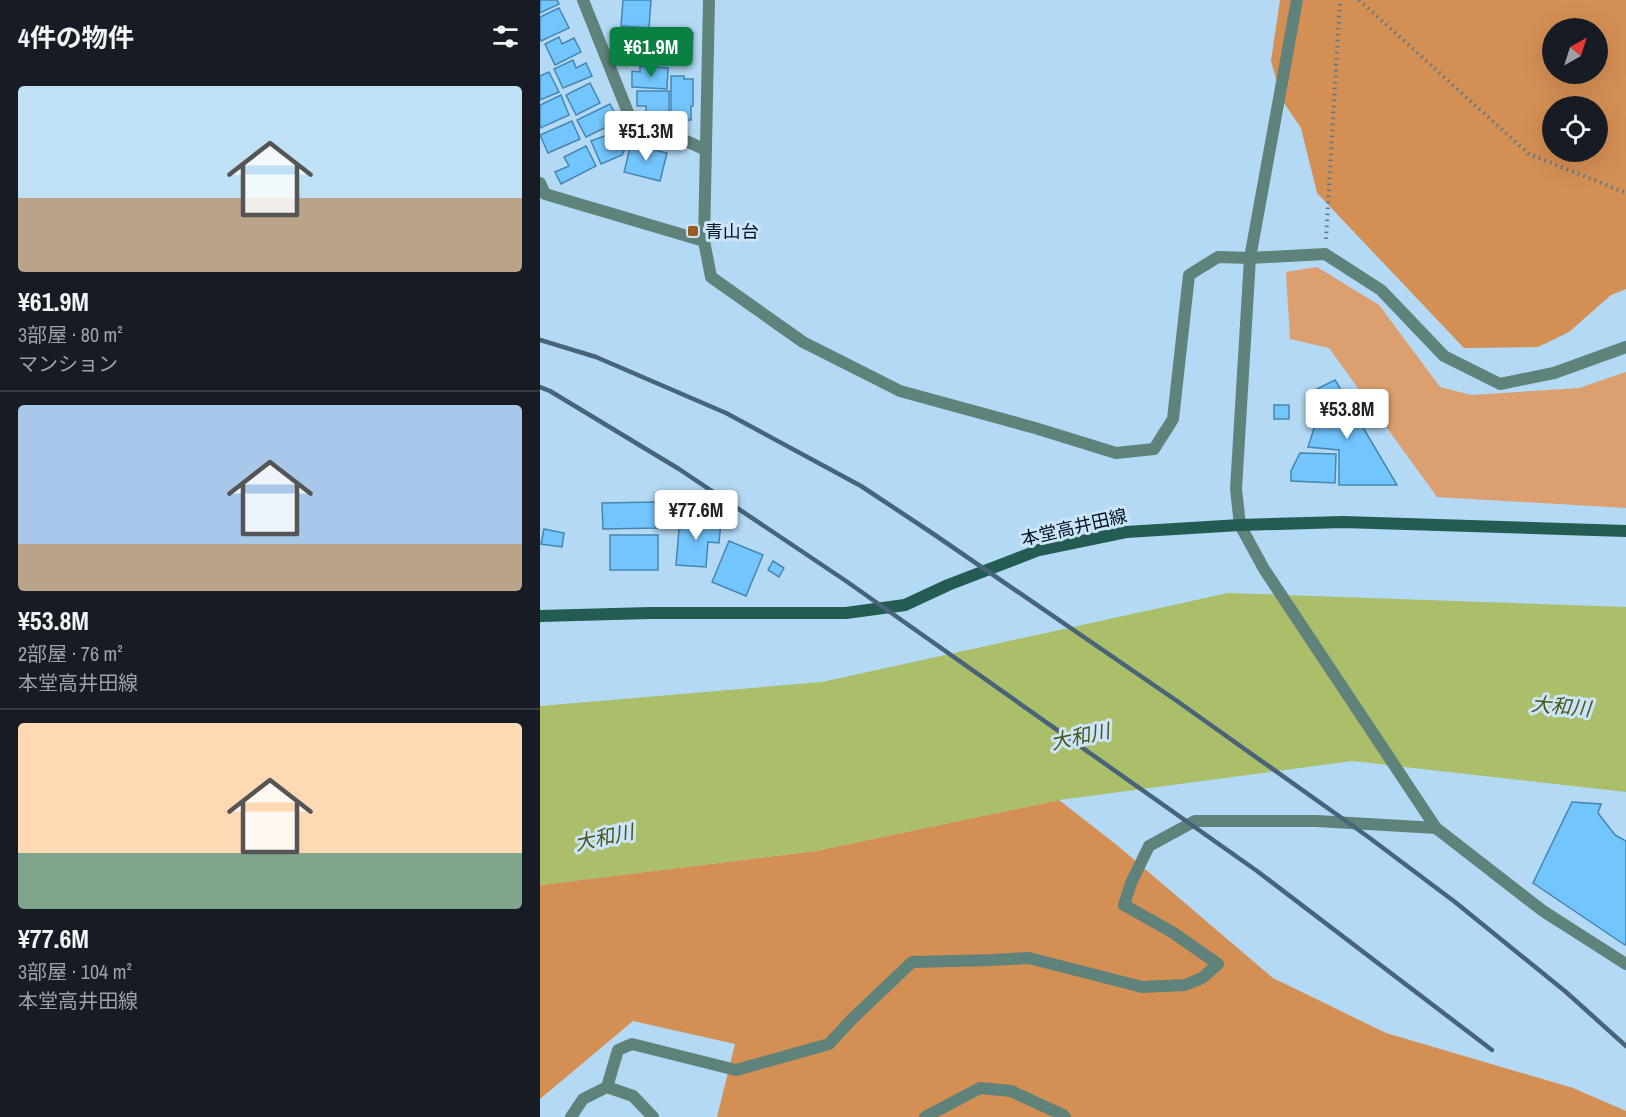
<!DOCTYPE html>
<html lang="ja">
<meta charset="utf-8">
<style>
:root{--surface:#171b24;--page:#20242c;--text:#f1f3f6;--muted:#9ea1a6;--line:#363941;--accent:#0b8043}
body{margin:0;font-family:"Archivo Narrow","Noto Sans JP",sans-serif;background:var(--page);color:var(--text);height:100vh;display:flex;flex-direction:column;font-size:22px;white-space:nowrap}
*{box-sizing:border-box;margin:0}
p{font-size:20px;color:var(--muted)}
.icon{flex:none;width:33px;height:33px;fill:none;stroke:currentColor;stroke-width:2;stroke-linecap:round;stroke-linejoin:round}
.map{position:relative;flex:1;overflow:hidden}
.details{display:flex;flex-direction:column;background:var(--surface);width:540px}
.details>*{flex:none}
.needle{width:39px;rotate:39deg}
.buttons{position:absolute;left:1002px;top:18px;display:grid;gap:12px}
.buttons a{display:grid;place-items:center;width:66px;height:66px;border-radius:50%;background:var(--surface);box-shadow:0 6px 24px #0002;font-size:30px}
.price{position:absolute;translate:-50% -51px;padding:0 14px;border-radius:6px;background:#fff;color:#222;font-size:20px;line-height:39px;filter:drop-shadow(0 2px 3px #0008)}
.price::after{content:'';position:absolute;left:50%;top:36px;width:18px;height:14px;margin-left:-9px;background:inherit;clip-path:polygon(0 0,100% 0,50% 100%)}
.price.active{background:var(--accent);color:#fff}
ul{padding:0;list-style:none}
li{display:grid;align-content:center;gap:12px;height:318px;padding:0 18px}
li+li{border-top:2px solid var(--line)}
li span{display:grid;place-items:center;height:186px;border-radius:6px;color:#555}
li>.icon{margin-inline-start:auto}
span .icon{width:108px;height:108px;fill:#fffc;stroke-width:1}
li b{font-size:26px}
h2{display:flex;justify-content:space-between;align-items:center;height:72px;padding:0 18px;font-size:26px}
main{display:flex;flex:1;min-height:0}
.map>svg:first-child{display:block}
</style>
<main>
<section class="details">
<h2>4件の物件<svg class="icon" aria-label="filters" viewBox="0 0 24 24"><path d="M4 7h16M4 17h16"/><circle cx="9" cy="7" r="2"/><circle cx="15" cy="17" r="2"/></svg></h2>
<ul>
<li><span style="background:linear-gradient(#bfe0f5 60%,#b9a48a 0)"><svg class="icon" aria-label="home" viewBox="0 0 24 24"><path d="M3 11l9-7 9 7M6 9v11h12V9"/></svg></span><div><b>¥61.9M</b><p>3部屋 · 80 m²</p><p>マンション</p></div></li>
<li><span style="background:linear-gradient(#a9c7e8 75%,#b9a48a 0)"><svg class="icon" aria-label="home" viewBox="0 0 24 24"><path d="M3 11l9-7 9 7M6 9v11h12V9"/></svg></span><div><b>¥53.8M</b><p>2部屋 · 76 m²</p><p>本堂高井田線</p></div></li>
<li><span style="background:linear-gradient(#ffd9b3 70%,#7fa58c 0)"><svg class="icon" aria-label="home" viewBox="0 0 24 24"><path d="M3 11l9-7 9 7M6 9v11h12V9"/></svg></span><div><b>¥77.6M</b><p>3部屋 · 104 m²</p><p>本堂高井田線</p></div></li>
</ul>
</section>
<div class="map">
<svg width="1086" height="1117" viewBox="0 0 1086 1117">
<rect width="100%" height="100%" fill="#b3d9f4"/>
<path fill="#dca070" d="M777,267L839,305L900,387L931,395L1039,388L1086,372V508L897,497L789,348L750,339L746,272Z"/>
<g fill="#d48f54" fill-rule="evenodd">
<path d="M740,0H1086V289L1071,295L1029,332L998,347L924,348L777,193L761,128L742,100L731,61ZM1012,28H1058V74H1012ZM1012,106H1058V152H1012Z"/>
<path d="M519,800L578,846L733,978L846,1033L1033,1088L1086,1111V1117H177L195,1044L93,1021L0,1099V885L275,851Z"/>
</g>
<path fill="#abbe69" d="M688,593L1086,607V792L812,761L519,800L275,851L0,885V706L282,682Z"/>
<g fill="#73c5fd" stroke="#4586b0" stroke-width="1.5">
<path d="M0,0H17L19,4L0,13Z"/>
<path d="M83,0H111L109,28L81,26Z"/>
<path d="M19,8L29,28L1,41L0,38V17Z"/>
<path d="M72,30L111,31L110,58L81,57V48L72,47Z"/>
<path d="M117,32L153,33L152,55L129,54V62H116Z"/>
<path d="M19,37L22,44L34,38L41,52L15,65L5,44Z"/>
<path d="M33,60L36,68L46,63L52,76L23,88L14,69Z"/>
<path d="M100,66L128,68L127,89L92,87V71L100,72Z"/>
<path d="M9,72L19,92L0,100V76Z"/>
<path d="M131,76H144V79H153V106H151V120H131Z"/>
<path d="M50,83L60,103L36,115L26,95Z"/>
<path d="M97,91H129V122H113L114,116H106V106H97Z"/>
<path d="M21,95L29,115L0,128V105Z"/>
<path d="M70,104L79,121L46,137L37,120Z"/>
<path d="M32,121L40,139L8,153L0,135Z"/>
<path d="M70,134L73,143L83,139L86,146L82,155L61,164L51,141Z"/>
<path d="M91,144L127,153L120,181L84,172Z"/>
<path d="M46,146L56,166L21,184L15,172L29,166L24,157Z"/>
<path d="M795,380L857,485H799V450L768,447L779,413L775,390Z"/>
<rect x="734" y="405" width="15" height="14"/>
<path d="M760,453L796,454L795,483L751,481V471Z"/>
<path d="M117,502L118,528L63,529L62,503Z"/>
<path d="M140,517L181,521L179,543L168,542L166,567L136,565Z"/>
<path d="M4,529L24,533L22,547L1,544Z"/>
<rect x="70" y="535" width="48" height="35"/>
<path d="M189,541L223,555L206,596L172,582Z"/>
<path d="M233,561L244,568L239,577L228,570Z"/>
<path d="M1032,802L1061,804L1058,813L1075,835L1086,841V943L1085,945L993,883Z"/>
</g>
<g fill="none" stroke-linecap="round" stroke-linejoin="round">
<g stroke="#5a778c" stroke-width="4" stroke-dasharray="1.5 4.5" stroke-linecap="butt">
<path d="M819,0L989,154L1086,193"/>
<path d="M786,239L800,0"/>
</g>
<g stroke="#5f837b" stroke-width="12">
<path d="M43,0L89,115L166,150"/>
<path d="M169,0L164,241L171,277L263,342L360,391L495,428L576,453L614,449L633,419L649,275L678,257L710,258L785,254L841,290L904,356L960,384L1014,373L1086,347"/>
<path d="M757,0L710,258L696,489L700,525L724,569L896,828L1003,911L1086,964"/>
<path d="M0,183L5,194L164,241"/>
<path d="M67,1087L78,1050L92,1044L196,1070L289,1044L311,1020L372,962L452,960L489,958L602,987L645,985L662,978L678,964L632,932L584,905L591,883L609,846L655,821H777L896,828"/>
<path d="M31,1117L43,1099L67,1087L93,1096L113,1117"/>
<path d="M385,1117L440,1088L471,1091L523,1115L525,1117"/>
</g>
<path stroke="#225c52" stroke-width="12" d="M0,616L110,613H306L365,605L408,585L499,550L586,532L700,525L803,522L1086,531"/>
<g stroke="#496478" stroke-width="4.5">
<path d="M0,340L56,357L186,413L321,486L392,533L637,701L827,836L915,902L1026,992L1086,1046"/>
<path d="M0,387L10,391L139,469L306,581L717,871L952,1050"/>
</g>
</g>
<rect fill="#985a20" stroke="#cbe4f7" stroke-width="2" x="147" y="225" width="12" height="12" rx="3"/>
<g text-anchor="middle" dominant-baseline="central" stroke-width="6" stroke-linejoin="round" paint-order="stroke">
<g font-size="18" fill="#001323" stroke="#cbe4f7" text-anchor="start">
<text x="165" y="231">青山台</text>
</g>
<g font-size="18" fill="#001323" stroke="#cbe4f7">
<text transform="translate(534 527) rotate(-13)">本堂高井田線</text>
</g>
<g font-size="20" font-style="italic" fill="#495517" stroke="#cbe4f7">
<text transform="translate(1021 706) rotate(5)">大和川</text>
<text transform="translate(540 736) rotate(-12)">大和川</text>
<text transform="translate(64 837) rotate(-12)">大和川</text>
</g>
</g>
</svg>
<div class="buttons">
<a><svg class="needle" viewBox="-14 -14 28 28"><path d="M0-13l5 13h-10z" fill="#e53935"/><path d="M0 13l5-13h-10z" fill="#9ea1a6"/></svg></a>
<a><svg class="icon" aria-label="locate" viewBox="0 0 24 24"><circle cx="12" cy="12" r="6"/><path d="M12 2v4M12 18v4M2 12h4M18 12h4"/></svg></a>
</div>
<b class="price active" style="left:111px;top:78px">¥61.9M</b>
<b class="price" style="left:106px;top:162px">¥51.3M</b>
<b class="price" style="left:807px;top:440px">¥53.8M</b>
<b class="price" style="left:156px;top:541px">¥77.6M</b>
</div>
</main>
